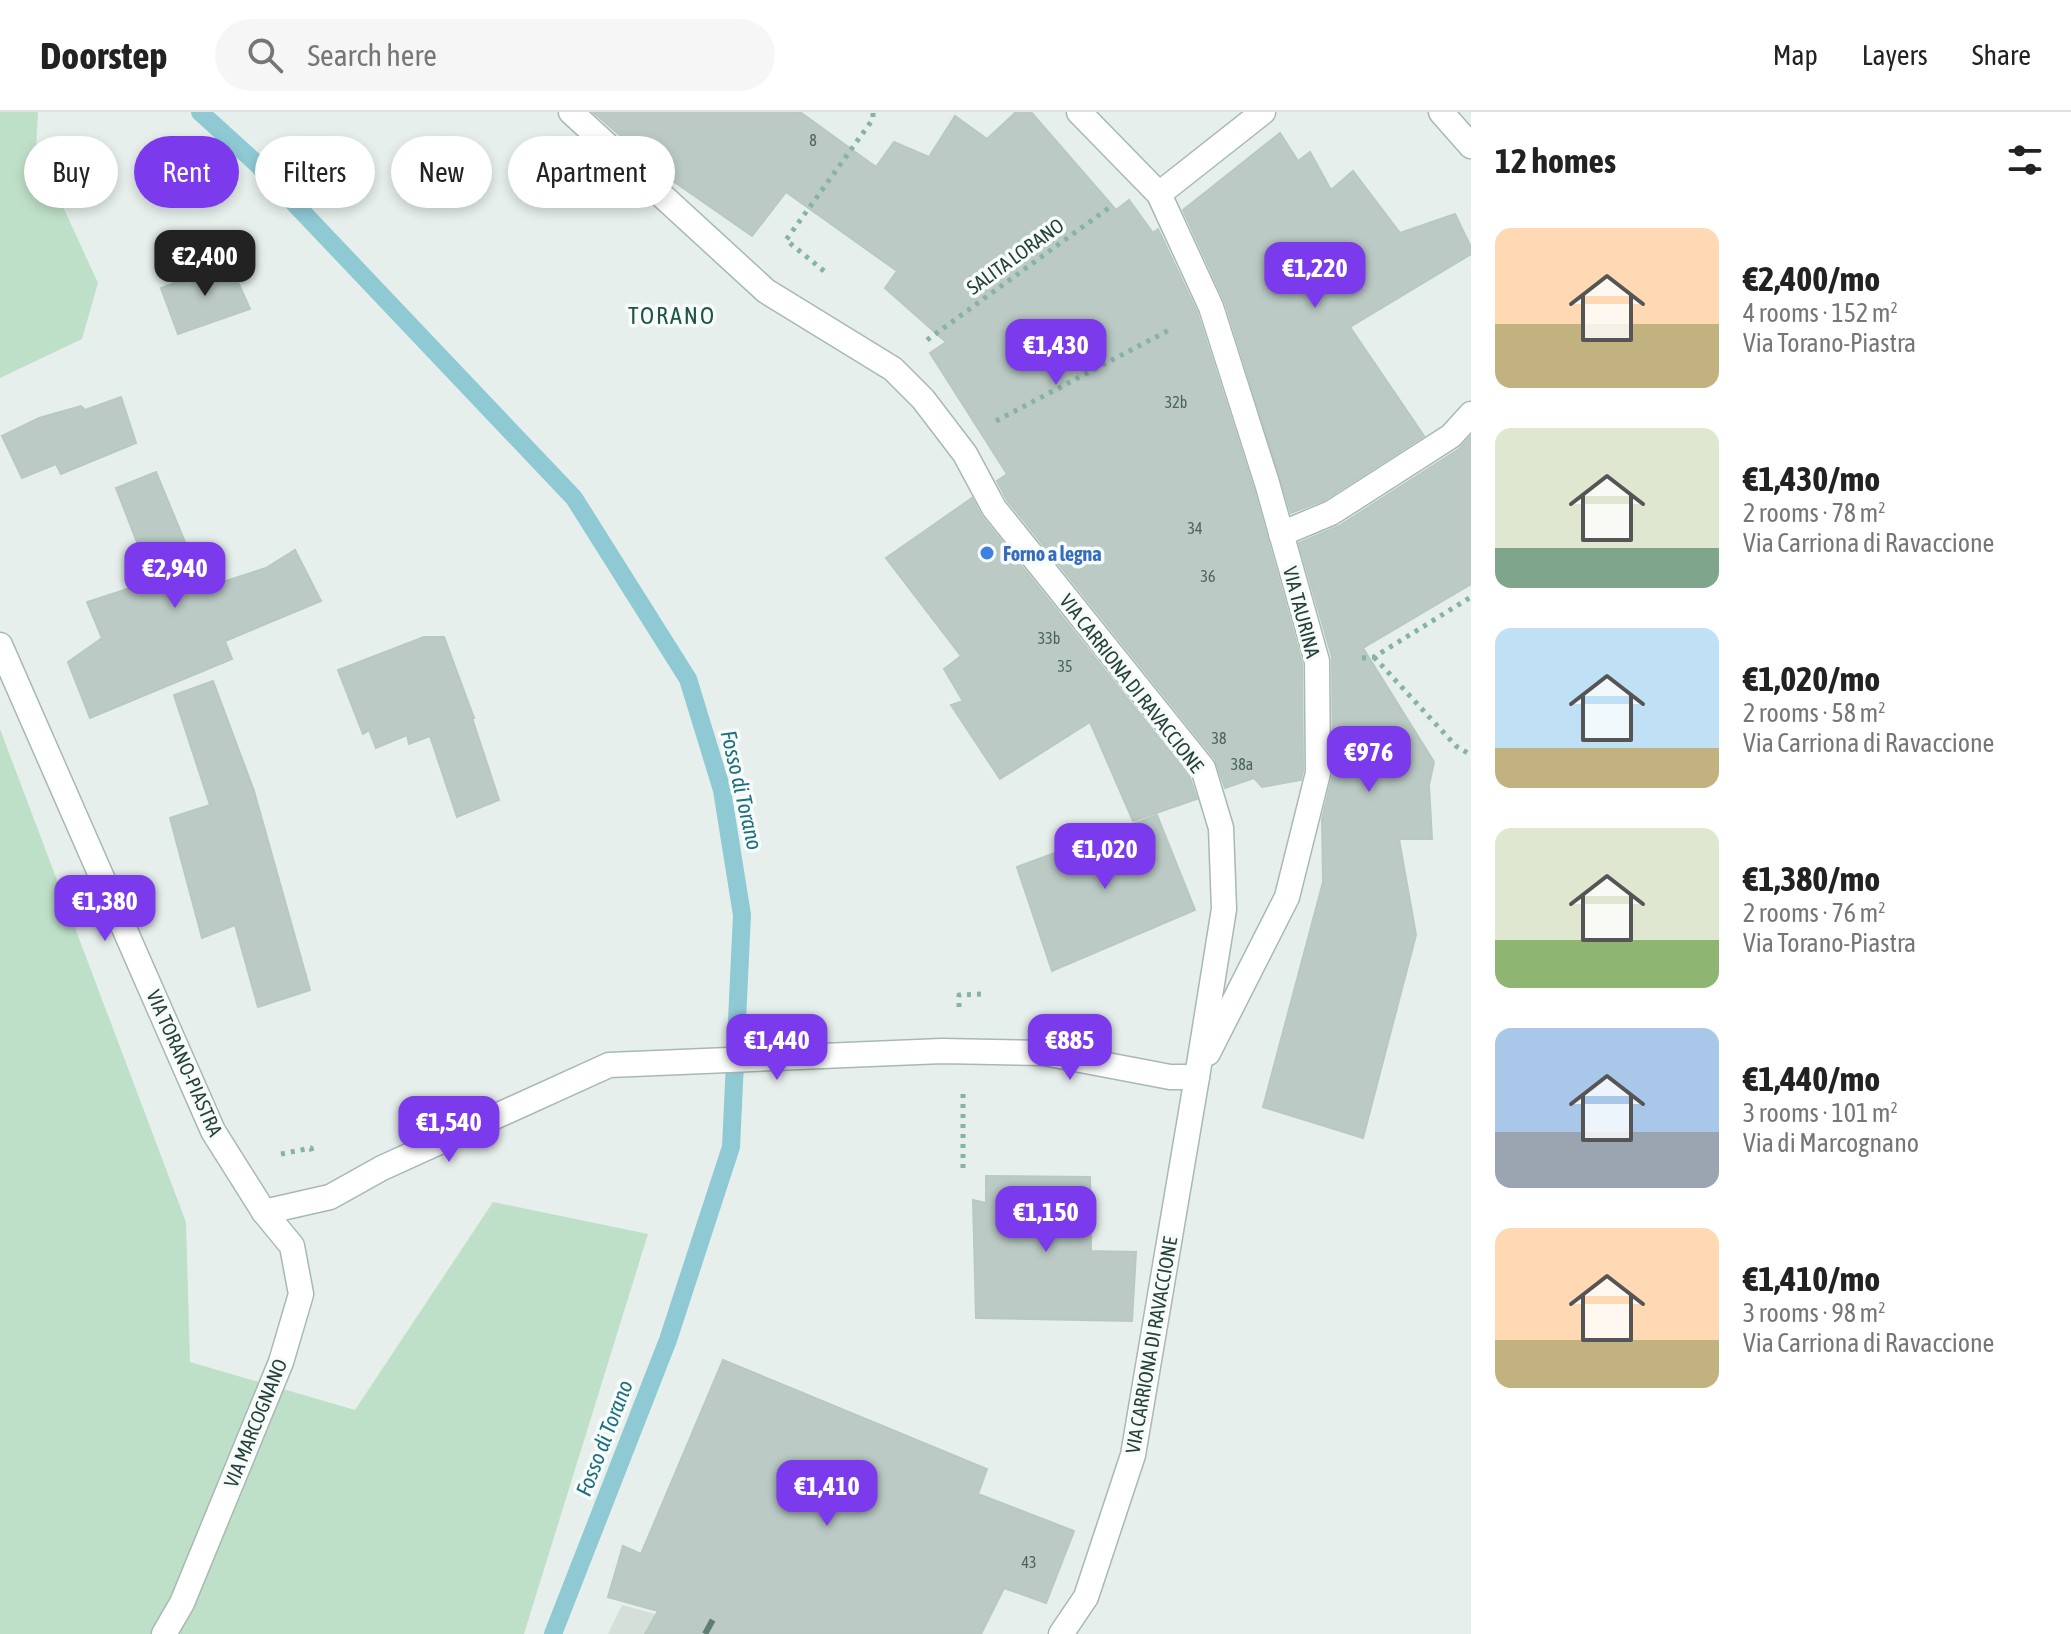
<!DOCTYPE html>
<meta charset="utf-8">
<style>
:root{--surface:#fff;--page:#f6f6f6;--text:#222;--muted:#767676;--line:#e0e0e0;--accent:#7c3aed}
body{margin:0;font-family:"Asap Condensed",sans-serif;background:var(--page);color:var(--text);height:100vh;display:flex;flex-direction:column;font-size:30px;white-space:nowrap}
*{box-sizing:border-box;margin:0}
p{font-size:26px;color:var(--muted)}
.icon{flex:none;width:44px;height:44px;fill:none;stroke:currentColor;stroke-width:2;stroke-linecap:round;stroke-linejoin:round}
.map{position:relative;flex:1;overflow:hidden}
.side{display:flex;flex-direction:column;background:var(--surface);width:600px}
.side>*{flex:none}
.hud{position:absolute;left:24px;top:24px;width:760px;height:72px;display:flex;gap:16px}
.price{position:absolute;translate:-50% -68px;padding:0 18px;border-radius:16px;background:var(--accent);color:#fff;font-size:26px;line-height:52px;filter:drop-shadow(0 2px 4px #0008)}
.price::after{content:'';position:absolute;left:50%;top:48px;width:24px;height:18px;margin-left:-12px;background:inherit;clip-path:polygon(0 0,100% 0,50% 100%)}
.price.on{background:#222;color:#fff}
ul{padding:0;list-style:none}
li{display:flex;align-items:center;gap:24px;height:200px;padding:0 24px}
li span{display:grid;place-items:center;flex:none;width:224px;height:160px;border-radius:16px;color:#555}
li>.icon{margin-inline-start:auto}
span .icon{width:96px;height:96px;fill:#fffc;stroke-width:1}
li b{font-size:34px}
h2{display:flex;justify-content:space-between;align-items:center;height:96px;padding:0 24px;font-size:34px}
.pill{padding:0 28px;border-radius:36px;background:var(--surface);box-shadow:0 4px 12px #0003;font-size:28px;line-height:72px}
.pill.on{background:var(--accent);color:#fff}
header{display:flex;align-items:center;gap:48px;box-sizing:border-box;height:112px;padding:0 40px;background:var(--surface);border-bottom:2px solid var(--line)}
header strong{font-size:38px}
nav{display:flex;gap:44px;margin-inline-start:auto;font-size:28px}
.search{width:560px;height:72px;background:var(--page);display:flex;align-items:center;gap:20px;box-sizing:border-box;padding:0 28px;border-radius:44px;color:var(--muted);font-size:30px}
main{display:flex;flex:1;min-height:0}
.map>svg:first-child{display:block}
</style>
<header>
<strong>Doorstep</strong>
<div class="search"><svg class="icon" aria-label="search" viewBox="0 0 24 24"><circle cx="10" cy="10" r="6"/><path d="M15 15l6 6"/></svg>Search here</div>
<nav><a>Map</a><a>Layers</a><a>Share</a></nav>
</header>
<main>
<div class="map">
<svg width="1471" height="1522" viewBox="0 0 1471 1522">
<rect width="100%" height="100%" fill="#e6efeb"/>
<path fill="#d4dfda" d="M622,1493L659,1503L820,1522H608Z"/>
<g fill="#bfe0c8">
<path d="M0,0H38L36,36L98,171L82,227L0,266Z"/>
<path d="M0,617L186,1110L190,1250L355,1298L493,1090L648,1122L524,1522H0Z"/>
</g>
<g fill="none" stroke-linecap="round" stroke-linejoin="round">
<path stroke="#8ec9d4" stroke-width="18" d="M200,0L256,51L574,386L688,567L722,678L742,803L731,1035L668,1228L553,1522"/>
</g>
<g fill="#bbcac4" stroke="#b8c9c2" stroke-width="2">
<path d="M593,0H800L876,55L894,30L929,45L955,4L987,27L1016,0H1031L1116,98L1129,88L1153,121L1158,117L1197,200L1253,375L1302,551L1303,659L1301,668L1262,675L1254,666L1225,676L1215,647L1007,388L997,369L1007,362L930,241L946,230L885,176L897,159L786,80L752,124L673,69Z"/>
<path d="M1280,21L1298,49L1310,40L1331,78L1353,59L1400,121L1455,102L1471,135V142L1350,215L1424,324L1324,388L1291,401L1225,190L1183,98Z"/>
<path d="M229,150L250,197L178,222L161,176Z"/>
<path d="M121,285L136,331L61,362L56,352L22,366L2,324L39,306L81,294L85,298Z"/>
<path d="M1471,324V472L1363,536L1434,650L1429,673L1432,727H1399L1416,823L1363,1026L1263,995L1323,770L1322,707L1333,661L1332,545L1299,431L1339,414L1459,337Z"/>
<path d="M156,360L204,476L266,456L295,438L321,489L225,529L232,547L90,606L68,550L102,526L87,490L152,469L116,376Z"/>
<path d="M972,386L982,405L1189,663L1197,687L1133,709L1090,610L1000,667L951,593L963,589L944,557L961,544L886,446Z"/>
<path d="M424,525H444L474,606H472L499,688L457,705L430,624L409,632L407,623L376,636L369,618L363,622L338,558Z"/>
<path d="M213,569L254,679L310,878L258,895L235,813L202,826L170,706L210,693L174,583Z"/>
<path d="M1157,703L1195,798L1052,859L1017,755Z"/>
<path d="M986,1064L1090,1065L1091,1139L1136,1140L1132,1209L976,1206L973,1088L986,1091Z"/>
<path d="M723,1248L987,1357L978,1382L1074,1419L1046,1491L1004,1476L981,1522H645L658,1499L608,1485L623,1434L641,1442Z"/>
</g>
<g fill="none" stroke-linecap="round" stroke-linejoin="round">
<g stroke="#a8b8b2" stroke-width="27">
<g id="street">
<path d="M571,0L766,179L893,257L923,287L965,342L994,396L1203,656L1221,716L1224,797L1197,965L1133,1343L1086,1485L1061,1522"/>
<path d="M1079,0L1159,82L1211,195L1267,371L1317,549L1318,661L1287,785L1208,941"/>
<path d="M1441,0L1471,34"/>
<path d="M1159,82L1263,0"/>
<path d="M1281,422L1331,401L1451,324L1471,302"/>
<path d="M0,533L213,1019L264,1100L292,1134L301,1182L281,1250L182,1491L164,1522"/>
<path d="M264,1100L330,1085L382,1056L609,953L942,939L1044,941L1170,965H1197"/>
</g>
</g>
<g stroke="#86b3a5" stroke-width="5" stroke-dasharray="4 6" stroke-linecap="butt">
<path d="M824,159L786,128L873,7V0"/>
<path d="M927,228L1110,95"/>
<path d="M996,309L1171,217"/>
<path d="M1374,545L1456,634L1471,643"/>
<path d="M1362,546L1374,545L1471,485"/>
<path d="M959,895V883L982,882"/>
<path d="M963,982V1061"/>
<path d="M281,1042L311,1036L313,1043"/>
</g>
<use href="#street" stroke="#fff" stroke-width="24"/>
<path stroke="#5f7d75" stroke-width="6" stroke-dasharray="16 8" stroke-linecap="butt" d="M705,1522L716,1502"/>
</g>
<circle fill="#3f7fe0" stroke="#f7fbf9" stroke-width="3" cx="987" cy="441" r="8"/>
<g text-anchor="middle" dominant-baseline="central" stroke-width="7" stroke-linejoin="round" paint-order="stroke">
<g font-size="16" fill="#4a645c">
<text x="813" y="28">8</text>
<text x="1176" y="290">32b</text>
<text x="1195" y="416">34</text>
<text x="1208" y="464">36</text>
<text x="1049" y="526">33b</text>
<text x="1065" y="554">35</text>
<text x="1219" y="626">38</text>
<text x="1242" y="652">38a</text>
<text x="1029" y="1450">43</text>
</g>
<g font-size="20" fill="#24423a" stroke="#f7fbf9">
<text transform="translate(1015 144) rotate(-36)">SALITA LORANO</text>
<text transform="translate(1302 500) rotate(75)">VIA TAURINA</text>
<text transform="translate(1132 571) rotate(52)">VIA CARRIONA DI RAVACCIONE</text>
<text transform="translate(185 951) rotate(66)">VIA TORANO-PIASTRA</text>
<text transform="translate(1151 1233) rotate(-80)">VIA CARRIONA DI RAVACCIONE</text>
<text transform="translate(255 1311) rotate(-68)">VIA MARCOGNANO</text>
</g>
<g font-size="20" font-weight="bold" fill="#366cbe" stroke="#f7fbf9" text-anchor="start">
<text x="1003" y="441">Forno a legna</text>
</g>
<g font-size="22" font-style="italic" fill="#1c6f80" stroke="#f7fbf9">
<text transform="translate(742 678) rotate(77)">Fosso di Torano</text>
<text transform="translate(604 1326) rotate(-69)">Fosso di Torano</text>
</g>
<g font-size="24" letter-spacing="2" fill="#1f5548" stroke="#f7fbf9">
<text x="672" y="203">TORANO</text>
</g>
</g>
</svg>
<b class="price on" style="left:205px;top:186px">€2,400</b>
<b class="price" style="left:1315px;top:198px">€1,220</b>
<b class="price" style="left:1056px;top:275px">€1,430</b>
<b class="price" style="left:175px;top:498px">€2,940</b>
<b class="price" style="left:1369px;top:682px">€976</b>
<b class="price" style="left:1105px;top:779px">€1,020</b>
<b class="price" style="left:105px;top:831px">€1,380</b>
<b class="price" style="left:777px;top:970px">€1,440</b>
<b class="price" style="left:1070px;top:970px">€885</b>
<b class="price" style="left:449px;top:1052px">€1,540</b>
<b class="price" style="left:1046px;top:1142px">€1,150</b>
<b class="price" style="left:827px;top:1416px">€1,410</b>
<div class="hud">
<a class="pill">Buy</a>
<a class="pill on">Rent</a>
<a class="pill">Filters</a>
<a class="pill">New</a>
<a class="pill">Apartment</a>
</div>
</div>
<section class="side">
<h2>12 homes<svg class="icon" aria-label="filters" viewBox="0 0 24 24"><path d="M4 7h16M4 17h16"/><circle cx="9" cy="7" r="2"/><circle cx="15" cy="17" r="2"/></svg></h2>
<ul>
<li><span style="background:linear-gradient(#ffd9b3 60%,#c2b280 0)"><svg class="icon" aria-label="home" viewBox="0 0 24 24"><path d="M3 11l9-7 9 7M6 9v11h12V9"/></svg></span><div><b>€2,400/mo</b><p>4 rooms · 152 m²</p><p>Via Torano-Piastra</p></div></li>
<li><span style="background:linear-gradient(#dfe7d0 75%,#7fa58c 0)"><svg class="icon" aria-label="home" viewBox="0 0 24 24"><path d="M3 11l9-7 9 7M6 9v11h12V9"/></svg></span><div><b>€1,430/mo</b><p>2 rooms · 78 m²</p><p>Via Carriona di Ravaccione</p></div></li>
<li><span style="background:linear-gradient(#bfe0f5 75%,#c2b280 0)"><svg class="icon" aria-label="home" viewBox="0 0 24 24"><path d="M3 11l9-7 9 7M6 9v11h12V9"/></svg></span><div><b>€1,020/mo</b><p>2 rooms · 58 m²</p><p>Via Carriona di Ravaccione</p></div></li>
<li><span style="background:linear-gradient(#dfe7d0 70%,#8fb573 0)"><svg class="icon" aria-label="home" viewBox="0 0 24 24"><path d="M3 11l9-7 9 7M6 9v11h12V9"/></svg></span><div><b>€1,380/mo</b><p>2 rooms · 76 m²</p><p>Via Torano-Piastra</p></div></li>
<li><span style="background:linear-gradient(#a9c7e8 65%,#9aa5b1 0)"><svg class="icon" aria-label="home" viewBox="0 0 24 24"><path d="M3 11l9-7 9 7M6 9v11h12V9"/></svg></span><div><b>€1,440/mo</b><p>3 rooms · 101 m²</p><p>Via di Marcognano</p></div></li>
<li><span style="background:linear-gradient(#ffd9b3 70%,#c2b280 0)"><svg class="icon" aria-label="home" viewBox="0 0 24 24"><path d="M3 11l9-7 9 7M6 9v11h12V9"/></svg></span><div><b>€1,410/mo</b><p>3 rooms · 98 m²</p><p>Via Carriona di Ravaccione</p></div></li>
</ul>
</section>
</main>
